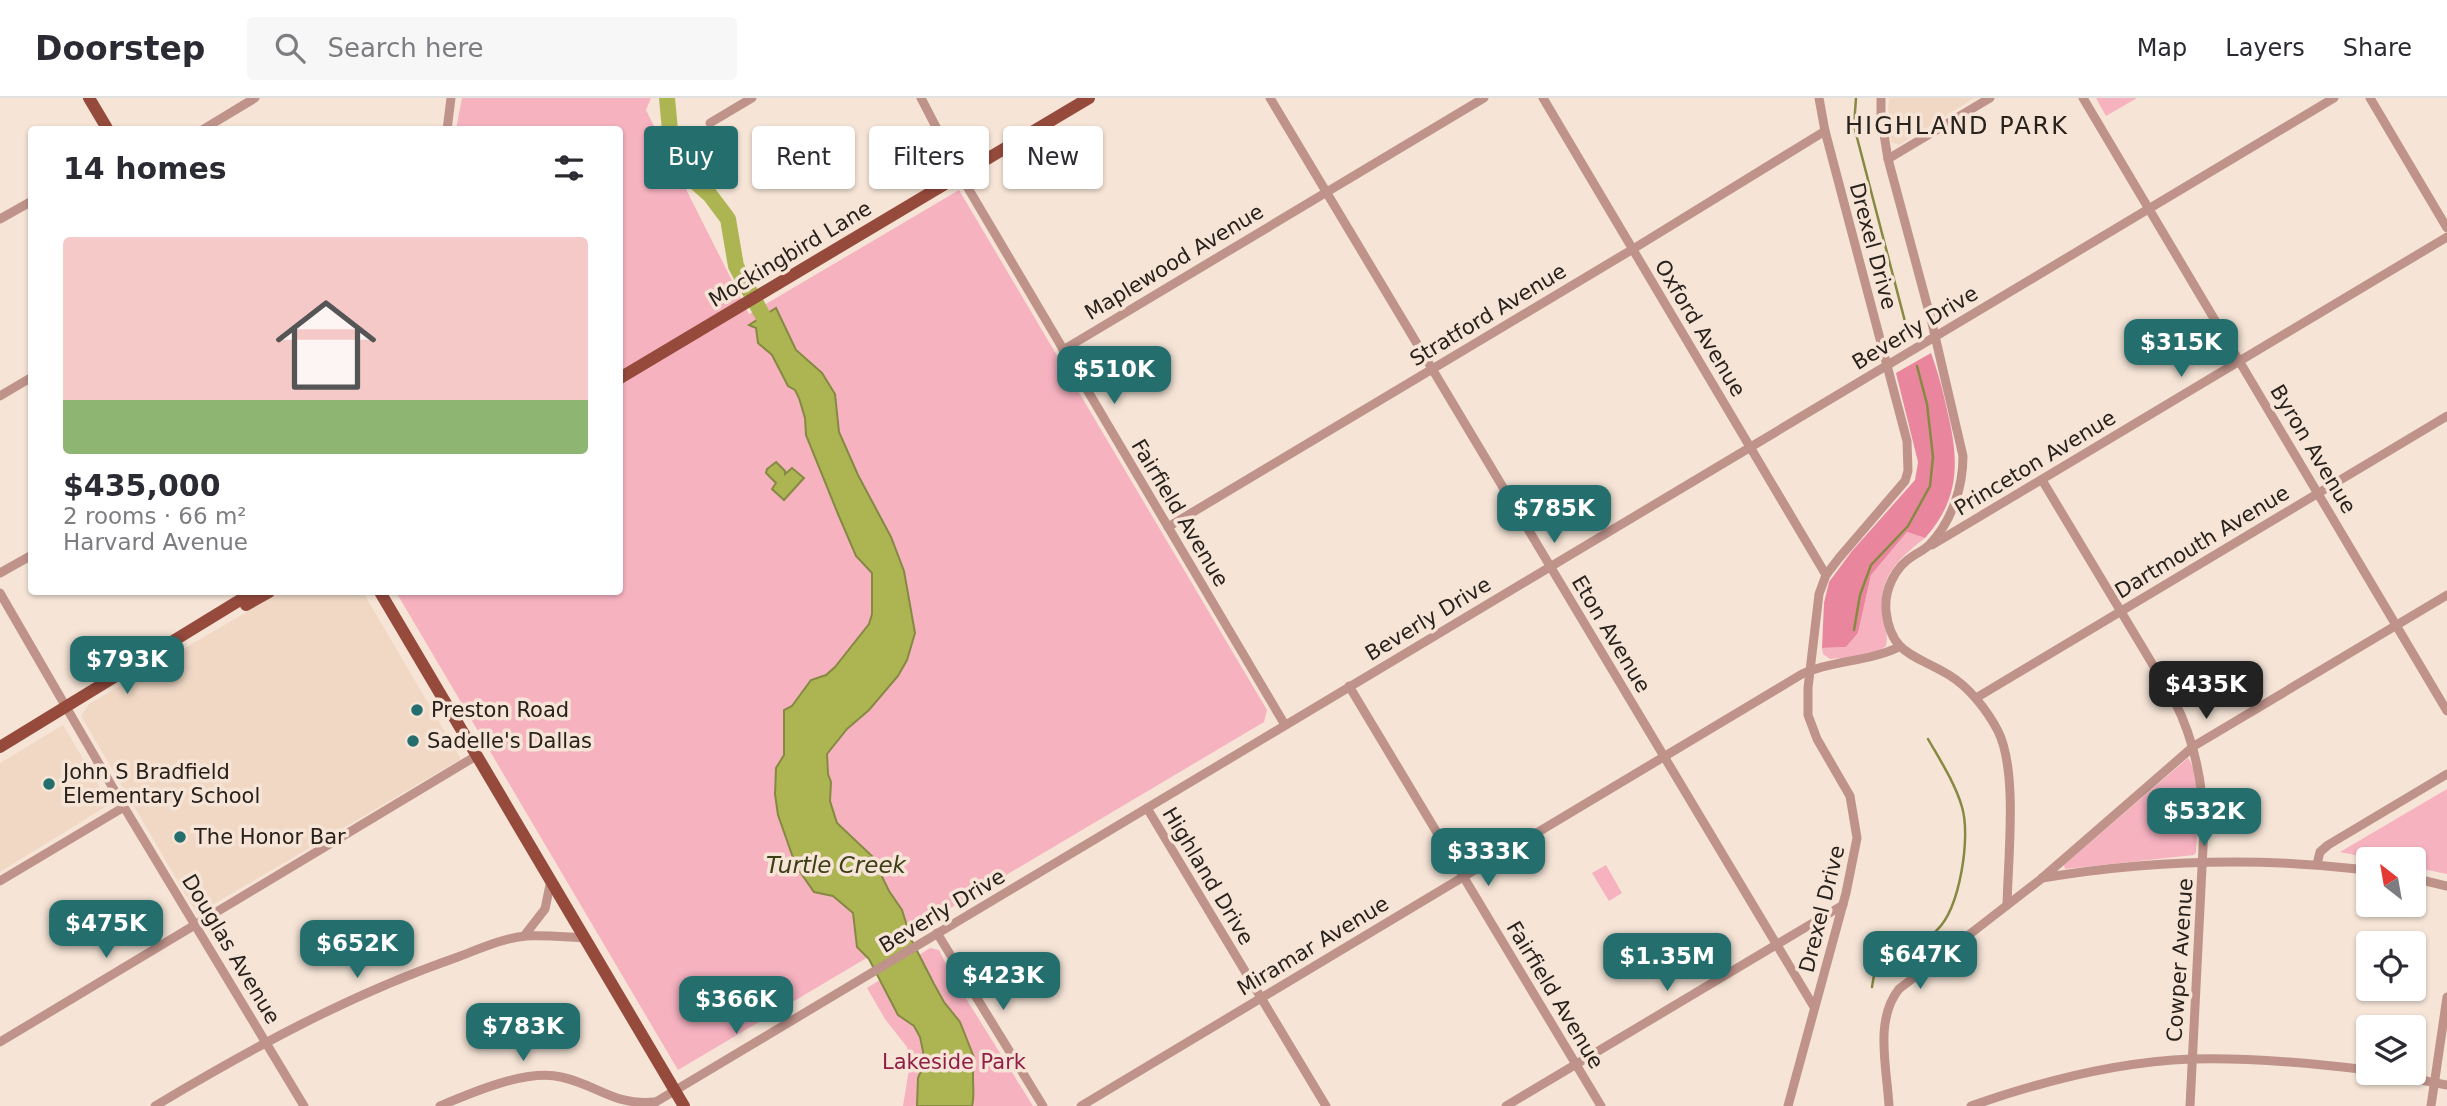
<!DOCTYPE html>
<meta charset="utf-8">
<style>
:root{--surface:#fff;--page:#f7f7f7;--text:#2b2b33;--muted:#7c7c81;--line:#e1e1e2;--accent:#246f6e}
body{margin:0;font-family:"DejaVu Sans",sans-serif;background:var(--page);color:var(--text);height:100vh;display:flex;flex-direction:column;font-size:26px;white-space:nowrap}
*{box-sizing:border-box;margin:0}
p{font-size:23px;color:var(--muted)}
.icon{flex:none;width:38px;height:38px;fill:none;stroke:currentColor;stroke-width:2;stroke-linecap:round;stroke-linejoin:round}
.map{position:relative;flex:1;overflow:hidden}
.panel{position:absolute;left:28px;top:28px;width:595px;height:469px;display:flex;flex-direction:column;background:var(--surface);border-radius:7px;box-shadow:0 2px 5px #0004}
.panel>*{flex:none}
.banner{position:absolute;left:644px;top:28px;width:665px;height:63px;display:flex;gap:14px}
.needle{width:46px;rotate:329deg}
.controls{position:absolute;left:2356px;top:749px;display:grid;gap:14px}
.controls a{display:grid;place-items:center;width:70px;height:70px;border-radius:7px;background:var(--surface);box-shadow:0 2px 5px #0004;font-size:35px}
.price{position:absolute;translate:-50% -60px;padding:0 16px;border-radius:14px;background:var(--accent);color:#fff;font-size:23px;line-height:46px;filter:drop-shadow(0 2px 4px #0008)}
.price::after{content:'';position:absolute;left:50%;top:42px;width:21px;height:16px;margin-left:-10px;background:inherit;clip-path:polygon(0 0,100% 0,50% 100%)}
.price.selected{background:#222;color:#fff}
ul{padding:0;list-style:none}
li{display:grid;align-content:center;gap:14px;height:371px;padding:0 35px}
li+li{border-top:2px solid var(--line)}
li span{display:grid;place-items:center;height:217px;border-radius:7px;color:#555}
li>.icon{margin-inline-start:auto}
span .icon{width:126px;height:126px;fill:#fffc;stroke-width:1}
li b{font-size:30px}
h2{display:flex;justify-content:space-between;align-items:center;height:84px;padding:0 35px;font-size:30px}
.pill{padding:0 24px;border-radius:7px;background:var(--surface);box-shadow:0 2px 5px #0004;font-size:24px;line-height:63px}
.pill.selected{background:var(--accent);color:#fff}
header{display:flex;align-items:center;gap:42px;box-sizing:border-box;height:98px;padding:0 35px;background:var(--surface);border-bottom:2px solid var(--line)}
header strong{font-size:33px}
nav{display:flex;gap:38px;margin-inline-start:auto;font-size:24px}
.search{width:490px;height:63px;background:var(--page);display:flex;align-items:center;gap:18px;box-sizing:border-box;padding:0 24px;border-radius:7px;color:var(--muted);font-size:26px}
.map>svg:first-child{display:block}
</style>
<header>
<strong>Doorstep</strong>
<div class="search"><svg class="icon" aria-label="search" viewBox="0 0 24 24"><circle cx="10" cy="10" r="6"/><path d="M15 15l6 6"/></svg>Search here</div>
<nav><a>Map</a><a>Layers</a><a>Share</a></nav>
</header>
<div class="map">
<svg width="2447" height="1008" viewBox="0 0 2447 1008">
<rect width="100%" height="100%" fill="#f6e5d7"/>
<g fill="#f0d8c5">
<path d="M1889,0H1974L1899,47L1891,44L1888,16Z"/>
<path d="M281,494H363L461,661L197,816L81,618L89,606Z"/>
<path d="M63,627L110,706L0,774V665Z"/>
</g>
<g fill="#f7b2c0">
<path d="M462,0H651L646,12L749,216L959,92L1267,612L1264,624L678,972L396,494H620V32L456,31Z"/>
<path d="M2096,0H2137L2106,18Z"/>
<path d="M1907,434L1925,440C1899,460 1879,478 1882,514C1883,526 1889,535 1886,548C1873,559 1847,559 1830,561L1823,556L1822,550L1846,549L1858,535L1871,477Z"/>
<path d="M2188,660C2201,674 2197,734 2196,754L2194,757L2065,771L2064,767Z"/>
<path d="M2447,691V776L2413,769V761H2375L2340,754Z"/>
<path d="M1606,767L1622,795L1609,803L1592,775Z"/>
<path d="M930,850L939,852L952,878L1033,1008H903L910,965L907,949L885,921L867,890Z"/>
</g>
<path fill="#e9869e" d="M1931,255C1938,274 1943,293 1947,312C1959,361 1961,400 1925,440L1907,434L1871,477L1858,535L1846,549L1822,550L1824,505L1829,484L1852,453L1915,382L1918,364L1896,275Z"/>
<g fill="#adb553" stroke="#858942" stroke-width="2">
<path d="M776,210L796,252L822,275L835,296L839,334L858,377L891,439L904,473L915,535L907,562L898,578L869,612L847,631L827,656L828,676L831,684L830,703L837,725L872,758L889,793L902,812L911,841L934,886L944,904L960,924L975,962C970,977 976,993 972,1008H917L918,980L925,963L920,939L914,928L898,917L869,861L857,849L853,815L833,798L814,794L796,768L778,717L775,696L776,670L784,657V612L792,608L811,582L826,577L835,569L869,526L872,516V475L856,458L838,416L806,337L805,320L799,300L795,292L788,288L772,257L758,245L756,230L749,227Z"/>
<path d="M776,364L785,373V376L792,370L804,380L784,402L772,391L776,385L766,375L767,371Z"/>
</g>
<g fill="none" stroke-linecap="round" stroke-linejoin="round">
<g stroke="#858942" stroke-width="2.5">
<path d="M1856,0L1854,28L1908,235"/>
<path d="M1854,532L1860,497L1871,467L1908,428L1930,388L1933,359L1927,306L1917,268"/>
<path d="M1872,889C1873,883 1874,874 1877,869C1887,852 1923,847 1937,832C1960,810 1971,739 1962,709C1955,685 1940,662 1928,641"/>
</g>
<path stroke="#adb553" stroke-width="16" d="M667,0L672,54L683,73L710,97L728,121L736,168L763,218L774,235"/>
<g stroke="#bf938a" stroke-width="9">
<path d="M921,0L965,85L1285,627"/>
<path d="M1270,0L1814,909"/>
<path d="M1543,0L1826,477"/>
<path d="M1881,0V18L1888,61L1932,225L1963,358C1963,389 1952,423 1930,446C1926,451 1919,454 1913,458C1895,469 1884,492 1886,513C1891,558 1917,557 1949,577C1969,589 1987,612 1998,633C2018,673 2008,760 2007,807"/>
<path d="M2083,0L2447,613"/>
<path d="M2370,0L2447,130"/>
<path d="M710,25L752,0"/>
<path d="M202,32L255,0"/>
<path d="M447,32L451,0"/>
<path d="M1888,61L1990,0"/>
<path d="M0,121L32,103"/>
<path d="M1063,252L1484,0"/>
<path d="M0,298L32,279"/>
<path d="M2042,382L2174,602C2195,643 2203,684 2204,730L2190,1008"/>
<path d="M1168,429L1633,151L1825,33"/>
<path d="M1932,447L2447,139"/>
<path d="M0,475L32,457"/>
<path d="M0,495L124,709L304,1008"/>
<path d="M1349,588L1601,1008"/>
<path d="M1976,600L2447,318"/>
<path d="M1147,710L1326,1008"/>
<path d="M2317,766L2320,754L2328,747L2447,676"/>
<path d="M2042,780C2149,762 2260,759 2368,772"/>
<path d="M2413,780L2447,788"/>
<path d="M0,783L124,709"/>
<path d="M937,835L1043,1008"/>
<path d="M524,838L545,811L551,782"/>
<path d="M0,944L476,658"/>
<path d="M2385,975L2447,987"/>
<path d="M155,1008C252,950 349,897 455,860C477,852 502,840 526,838C545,837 565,839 585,840"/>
<path d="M440,1008C473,994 526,971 561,979C598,987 614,1008 654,1004"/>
<path d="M649,1008L2334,0"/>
<path d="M1081,1008L1802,576C1833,562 1868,564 1899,549"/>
<path d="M1506,1008L1843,807"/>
<path d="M1788,1008L1846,795L1857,740L1850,698L1817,641L1808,617V590L1819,496L1826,477L1839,460L1905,383L1908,373L1907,343L1825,33L1819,0"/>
<path d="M1889,1008C1887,970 1874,922 1899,891L2041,781L2194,648L2447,497"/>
<path d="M1971,1008C2042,983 2115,964 2191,961C2249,959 2310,965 2368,972"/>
<path d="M2431,1008L2447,899"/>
</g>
<g stroke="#954a3c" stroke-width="12">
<path d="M89,0L108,32"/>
<path d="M620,280L1089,0"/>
<path d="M380,494L684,1008"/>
<path d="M246,507L269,494"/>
<path d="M0,649L253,494"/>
</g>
</g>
<g fill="#246f6e" stroke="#f6e5d7" stroke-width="2.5">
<circle cx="417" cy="612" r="7"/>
<circle cx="413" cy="643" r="7"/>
<circle cx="49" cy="686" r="7"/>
<circle cx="180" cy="739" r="7"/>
</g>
<g text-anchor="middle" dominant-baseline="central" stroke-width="7" stroke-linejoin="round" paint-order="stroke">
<g font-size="21" fill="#28211c" stroke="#f6e5d7">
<text transform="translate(1873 148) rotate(75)">Drexel Drive</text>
<text transform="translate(790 156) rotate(-31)">Mockingbird Lane</text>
<text transform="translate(1174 164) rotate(-31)">Maplewood Avenue</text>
<text transform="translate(1488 217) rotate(-31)">Stratford Avenue</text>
<text transform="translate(1700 230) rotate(59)">Oxford Avenue</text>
<text transform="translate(1915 230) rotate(-31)">Beverly Drive</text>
<text transform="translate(2313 351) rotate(59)">Byron Avenue</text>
<text transform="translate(2035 365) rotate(-31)">Princeton Avenue</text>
<text transform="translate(1180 415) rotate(59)">Fairfield Avenue</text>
<text transform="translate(2202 444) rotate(-31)">Dartmouth Avenue</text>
<text transform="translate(1428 521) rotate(-31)">Beverly Drive</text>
<text transform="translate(1611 536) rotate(59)">Eton Avenue</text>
<text transform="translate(1208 778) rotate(59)">Highland Drive</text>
<text transform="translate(1822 811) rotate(-76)">Drexel Drive</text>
<text transform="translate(942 813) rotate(-31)">Beverly Drive</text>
<text transform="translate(1313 848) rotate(-31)">Miramar Avenue</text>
<text transform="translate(231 851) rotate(59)">Douglas Avenue</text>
<text transform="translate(2180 862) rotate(-86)">Cowper Avenue</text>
<text transform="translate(1555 897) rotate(59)">Fairfield Avenue</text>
</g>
<g font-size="21" fill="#28211c" stroke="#f6e5d7" text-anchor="start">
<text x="431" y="612">Preston Road</text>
<text x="427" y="643">Sadelle's Dallas</text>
<text x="63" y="674">John S Bradfield<tspan x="63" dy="24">Elementary School</tspan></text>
<text x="194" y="739">The Honor Bar</text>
</g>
<g font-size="21" fill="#921e47" stroke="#f6e5d7">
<text x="954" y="964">Lakeside Park</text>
</g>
<g font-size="23" font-style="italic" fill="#3d3f16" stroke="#f6e5d7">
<text x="836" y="767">Turtle Creek</text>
</g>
<g font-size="24" letter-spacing="2" fill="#28211c" stroke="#f6e5d7">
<text x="1957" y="28">HIGHLAND PARK</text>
</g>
</g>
</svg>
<div class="controls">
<a><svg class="needle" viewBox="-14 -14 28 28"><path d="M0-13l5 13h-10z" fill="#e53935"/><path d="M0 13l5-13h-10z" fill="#7c7c81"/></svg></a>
<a><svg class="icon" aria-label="locate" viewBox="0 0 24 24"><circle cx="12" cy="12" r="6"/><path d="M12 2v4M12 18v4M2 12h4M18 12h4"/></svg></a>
<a><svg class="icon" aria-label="layers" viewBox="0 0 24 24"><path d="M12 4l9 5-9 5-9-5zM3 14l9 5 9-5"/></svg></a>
</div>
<b class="price" style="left:2181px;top:281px">$315K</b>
<b class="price" style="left:1114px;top:308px">$510K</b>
<b class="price" style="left:1554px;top:447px">$785K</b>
<b class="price" style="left:127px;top:598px">$793K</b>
<b class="price selected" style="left:2206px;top:623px">$435K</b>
<b class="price" style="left:2204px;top:750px">$532K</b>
<b class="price" style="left:1488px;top:790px">$333K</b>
<b class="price" style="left:106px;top:862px">$475K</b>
<b class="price" style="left:357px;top:882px">$652K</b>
<b class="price" style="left:1920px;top:893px">$647K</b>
<b class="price" style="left:1667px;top:895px">$1.35M</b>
<b class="price" style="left:1003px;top:914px">$423K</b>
<b class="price" style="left:736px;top:938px">$366K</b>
<b class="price" style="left:523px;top:965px">$783K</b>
<div class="banner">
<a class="pill selected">Buy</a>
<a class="pill">Rent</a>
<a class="pill">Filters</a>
<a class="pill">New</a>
</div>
<section class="panel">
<h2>14 homes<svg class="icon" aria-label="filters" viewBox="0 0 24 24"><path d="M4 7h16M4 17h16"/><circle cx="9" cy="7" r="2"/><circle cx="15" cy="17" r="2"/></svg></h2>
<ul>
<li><span style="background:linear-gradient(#f6c9c9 75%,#8fb573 0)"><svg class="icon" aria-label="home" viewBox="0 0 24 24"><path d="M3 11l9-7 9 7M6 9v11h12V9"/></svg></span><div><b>$435,000</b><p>2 rooms · 66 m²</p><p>Harvard Avenue</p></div></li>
</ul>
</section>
</div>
